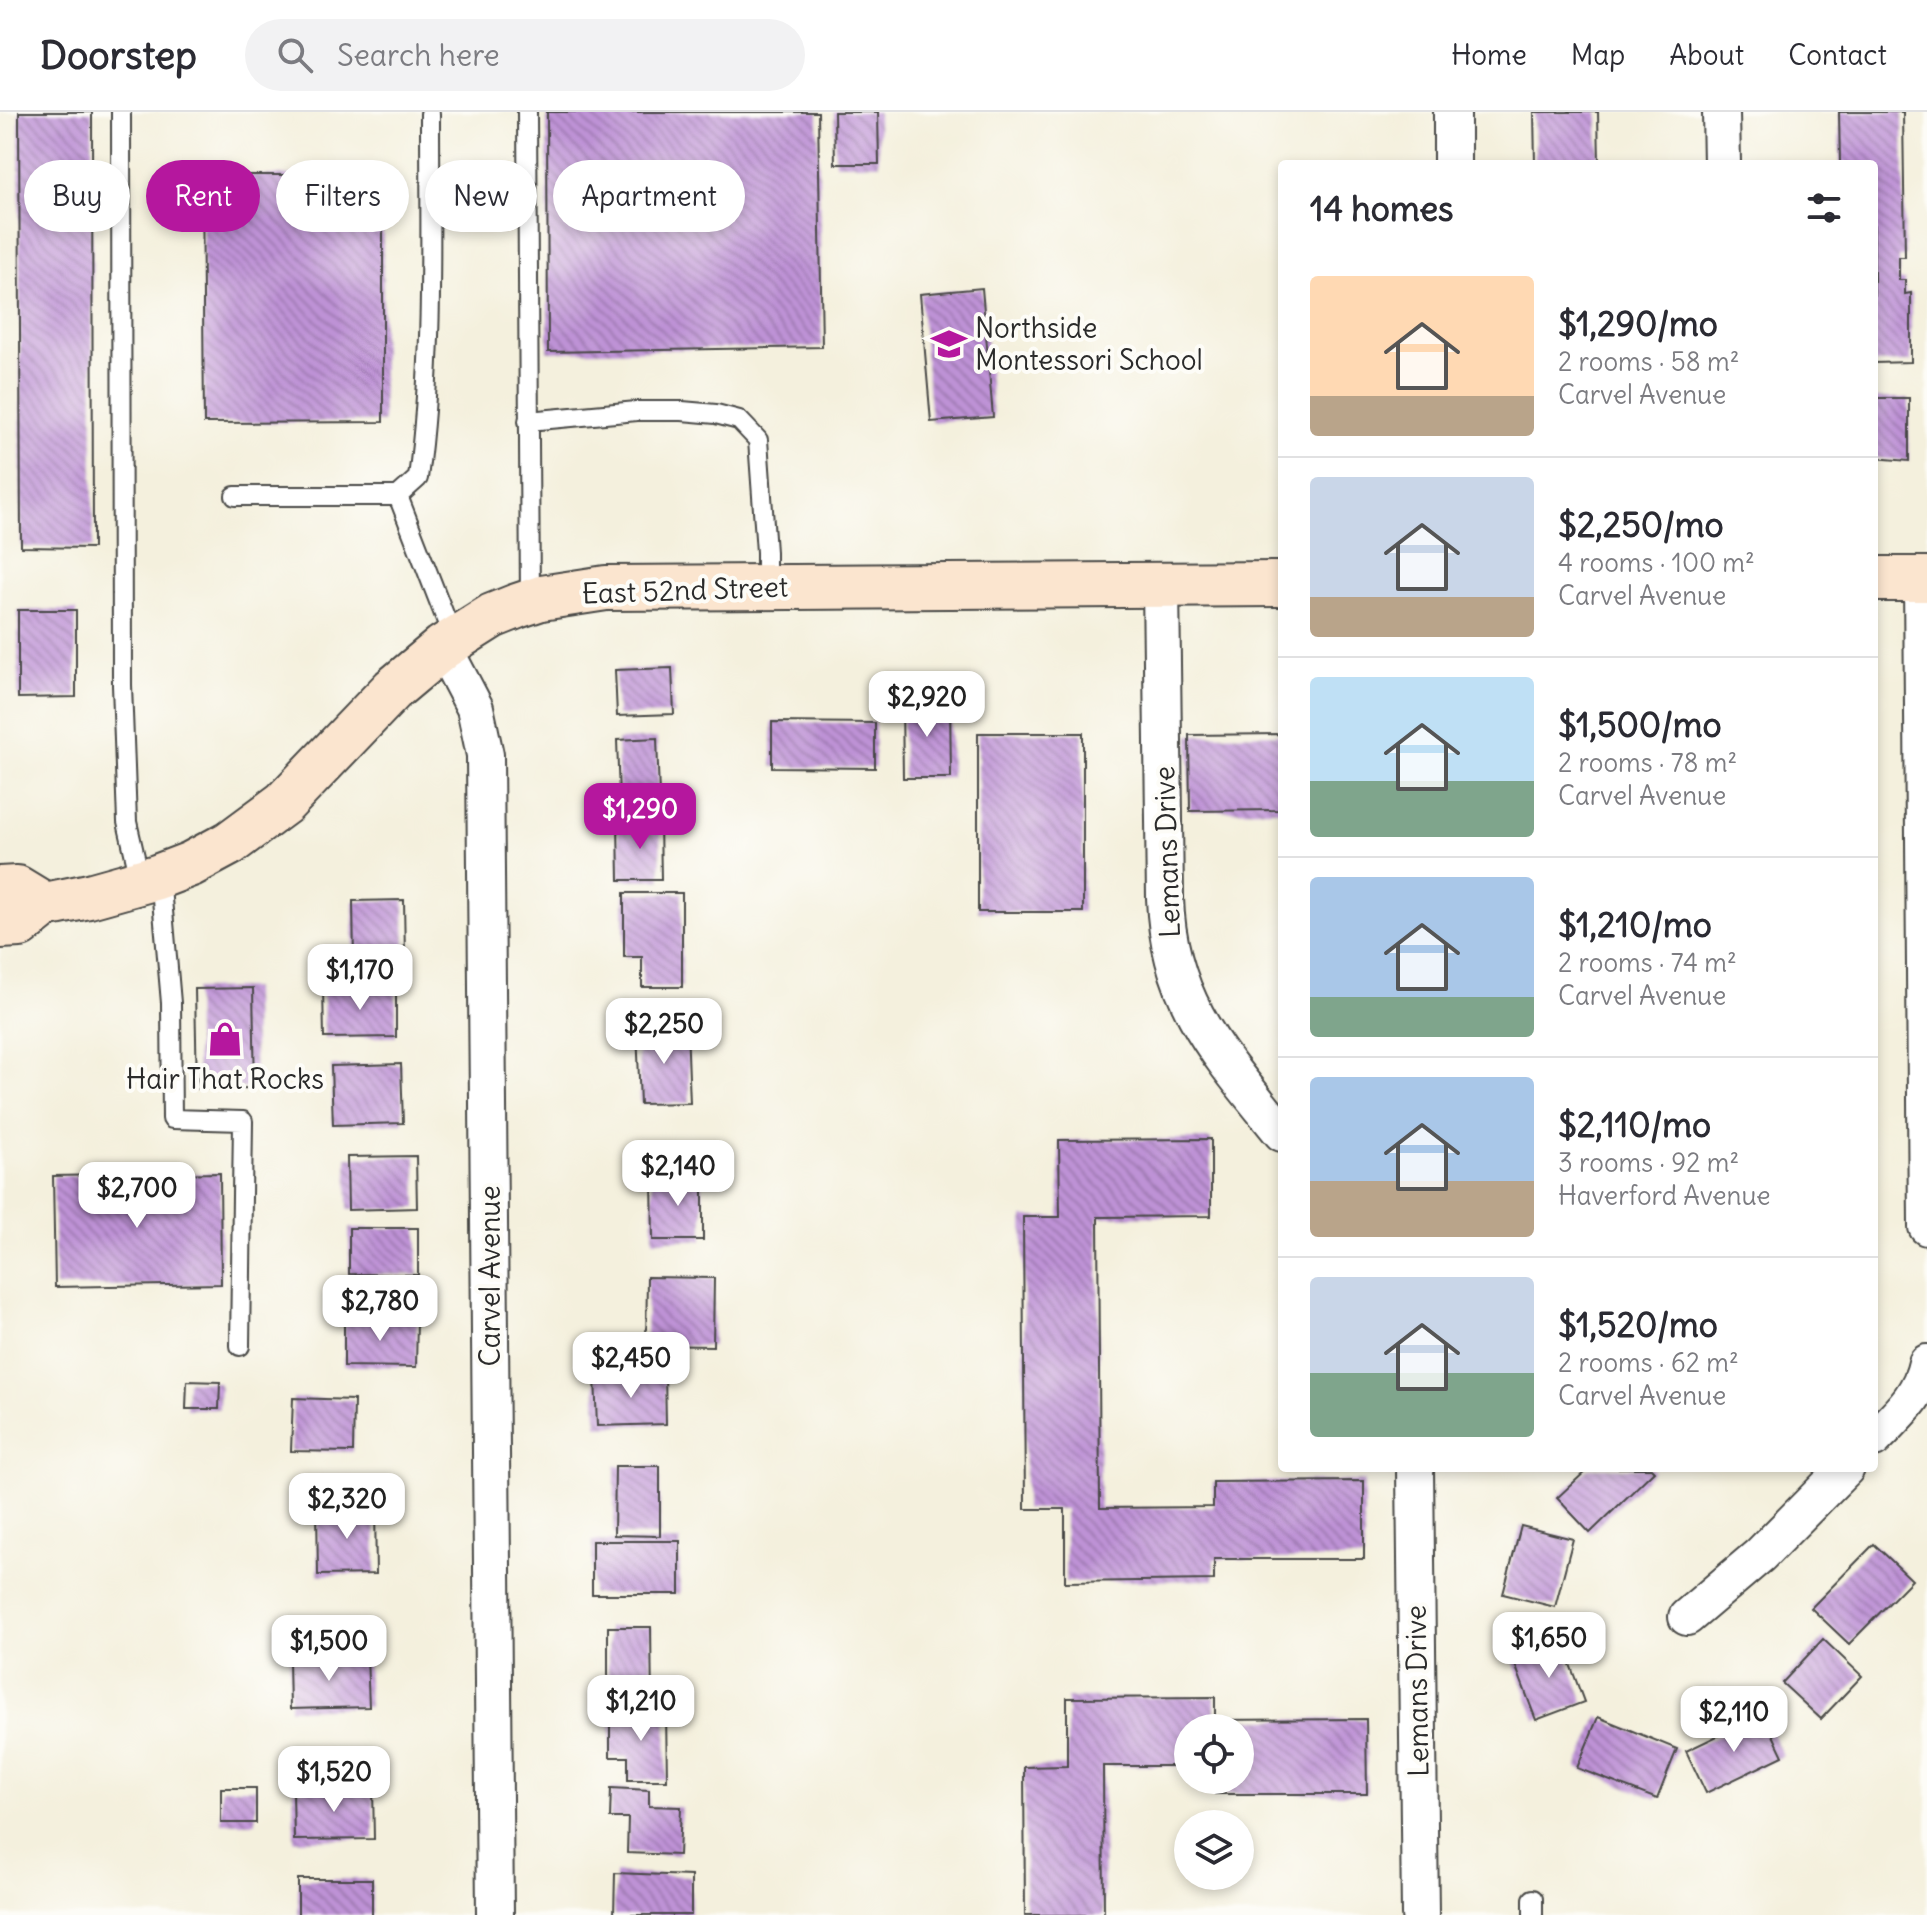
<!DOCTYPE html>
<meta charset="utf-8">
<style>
:root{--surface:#fff;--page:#f2f2f3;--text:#2b2b33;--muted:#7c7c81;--line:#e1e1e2;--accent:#b5179e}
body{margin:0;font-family:Delius,sans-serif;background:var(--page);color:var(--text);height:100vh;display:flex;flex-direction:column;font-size:30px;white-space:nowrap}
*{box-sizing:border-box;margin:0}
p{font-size:26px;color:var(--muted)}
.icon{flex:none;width:44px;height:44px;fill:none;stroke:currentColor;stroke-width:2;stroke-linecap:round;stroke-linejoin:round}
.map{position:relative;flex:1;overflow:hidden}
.details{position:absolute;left:1278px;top:48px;width:600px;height:1312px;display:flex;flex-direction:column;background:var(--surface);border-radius:8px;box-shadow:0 4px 12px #0003}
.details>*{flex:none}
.hud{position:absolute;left:24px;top:48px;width:760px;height:72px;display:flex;gap:16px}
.tools{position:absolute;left:1174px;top:1602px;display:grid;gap:16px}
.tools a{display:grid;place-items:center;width:80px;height:80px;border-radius:50%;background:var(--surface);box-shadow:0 4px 12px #0003;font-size:40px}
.price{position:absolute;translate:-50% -68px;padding:0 18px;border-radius:16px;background:#fff;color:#222;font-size:26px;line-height:52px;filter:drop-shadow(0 2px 4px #0008)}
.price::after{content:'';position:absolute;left:50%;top:48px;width:24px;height:18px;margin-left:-12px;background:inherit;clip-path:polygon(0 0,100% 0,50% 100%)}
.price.active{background:var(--accent);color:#fff}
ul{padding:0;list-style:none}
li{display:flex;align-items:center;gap:24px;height:200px;padding:0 32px}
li+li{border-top:2px solid var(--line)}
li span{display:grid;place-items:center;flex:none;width:224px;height:160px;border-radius:8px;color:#555}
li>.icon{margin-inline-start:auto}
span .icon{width:96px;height:96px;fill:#fffc;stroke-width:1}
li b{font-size:34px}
h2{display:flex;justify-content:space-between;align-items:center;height:96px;padding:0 32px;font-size:34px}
.pill{padding:0 28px;border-radius:36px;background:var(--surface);box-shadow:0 4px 12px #0003;font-size:28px;line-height:72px}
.pill.active{background:var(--accent);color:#fff}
header{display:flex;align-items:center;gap:48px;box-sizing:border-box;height:112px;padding:0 40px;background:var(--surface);border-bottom:2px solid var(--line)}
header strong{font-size:38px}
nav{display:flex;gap:44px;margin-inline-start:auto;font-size:28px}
.search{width:560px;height:72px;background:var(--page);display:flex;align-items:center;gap:20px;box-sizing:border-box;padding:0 28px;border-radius:44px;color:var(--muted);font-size:30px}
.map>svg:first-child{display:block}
</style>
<header>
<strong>Doorstep</strong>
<div class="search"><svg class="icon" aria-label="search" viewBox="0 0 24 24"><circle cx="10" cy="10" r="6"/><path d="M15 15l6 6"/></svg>Search here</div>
<nav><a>Home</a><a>Map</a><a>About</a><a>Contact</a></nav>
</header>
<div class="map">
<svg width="1927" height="1803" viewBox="0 0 1927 1803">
<defs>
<pattern id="building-back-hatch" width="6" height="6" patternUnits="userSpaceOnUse" patternTransform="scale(2)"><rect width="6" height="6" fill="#be92d6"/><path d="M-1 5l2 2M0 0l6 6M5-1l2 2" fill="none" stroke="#9b77ae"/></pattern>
</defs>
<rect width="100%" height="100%" fill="#fdfcf7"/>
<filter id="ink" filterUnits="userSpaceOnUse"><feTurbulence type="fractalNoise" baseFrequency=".0125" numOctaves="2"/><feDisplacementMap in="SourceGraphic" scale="16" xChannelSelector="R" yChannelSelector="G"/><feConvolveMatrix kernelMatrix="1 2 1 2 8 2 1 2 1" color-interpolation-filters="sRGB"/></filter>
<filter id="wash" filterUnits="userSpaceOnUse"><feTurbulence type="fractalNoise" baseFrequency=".006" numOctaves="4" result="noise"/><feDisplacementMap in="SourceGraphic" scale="32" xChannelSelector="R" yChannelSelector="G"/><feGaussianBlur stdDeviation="1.8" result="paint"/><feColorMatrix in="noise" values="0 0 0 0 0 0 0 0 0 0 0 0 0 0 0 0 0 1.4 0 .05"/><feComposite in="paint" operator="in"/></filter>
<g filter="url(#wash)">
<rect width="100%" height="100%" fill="#f4f0dd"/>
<g id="blocks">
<g fill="url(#building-back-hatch)">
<path d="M19,0H92L93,436L21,435Z"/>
<path d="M547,0H818L822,235L548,240Z"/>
<path d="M834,0H878L879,52H835Z"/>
<path d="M1534,0H1598L1599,52H1535Z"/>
<path d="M1839,0H1903L1905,145H1899V168H1905V182L1911,181V250L1874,251V52H1840Z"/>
<path d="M202,63H383V310L204,311Z"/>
<path d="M982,176L993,305L931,310L920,182Z"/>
<path d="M1874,286H1909V349L1874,346Z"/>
<path d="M18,498H76V585L18,586Z"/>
<path d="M672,556L674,602L617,604L615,558Z"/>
<path d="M950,588L951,666H903L902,589Z"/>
<path d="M772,610L875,611V656L772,655Z"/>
<rect x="978" y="621" width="105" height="179"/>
<path d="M1282,622V698L1190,699L1189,623Z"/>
<path d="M657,626L659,684L619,685L617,628Z"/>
<path d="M660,709L661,768H619L618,710Z"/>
<path d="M624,781H682V875H642V845H624Z"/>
<path d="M404,788L405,846L354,848L353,789Z"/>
<path d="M396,874V925L324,926L323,875Z"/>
<path d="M253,876L255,976L197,977L195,877Z"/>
<path d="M687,916L690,991L640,992L637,917Z"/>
<path d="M401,952L403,1011L333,1013L331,954Z"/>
<path d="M1211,1027V1104L1098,1105L1100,1396L1213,1395V1370L1364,1369V1447H1214V1468L1065,1470V1397H1025L1023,1105H1060L1059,1028Z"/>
<path d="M416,1044L417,1096L348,1098L347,1045Z"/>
<path d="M220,1061L221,1172L55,1175L53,1064Z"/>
<path d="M652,1065H703V1128H653Z"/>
<path d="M349,1116H418V1163L349,1162Z"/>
<path d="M647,1165L714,1166L713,1234L646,1233Z"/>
<path d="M344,1208H417L416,1255L344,1254Z"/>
<path d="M665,1261L666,1312L597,1314L595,1264Z"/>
<path d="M187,1269L220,1270L219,1297H186Z"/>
<path d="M293,1286L354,1288L353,1340L291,1339Z"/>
<path d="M615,1354H660V1424L614,1423Z"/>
<path d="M1589,1356H1651L1654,1359L1590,1421L1557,1386Z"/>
<path d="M375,1395L376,1462L318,1463L317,1397Z"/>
<path d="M1521,1414L1573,1427L1555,1495L1503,1482Z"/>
<rect x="592" y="1429" width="88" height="53"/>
<path d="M1874,1432L1912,1468L1849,1532L1811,1496Z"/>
<path d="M608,1515H651L652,1592H608Z"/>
<path d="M1823,1527L1862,1564L1821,1607L1782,1571Z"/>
<path d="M1561,1528L1584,1590L1536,1608L1513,1547Z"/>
<path d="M367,1544L369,1595L290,1597L289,1547Z"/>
<path d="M1215,1585V1608L1366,1607L1367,1682H1215V1668H1240V1616H1188V1654H1103L1104,1803H1025L1024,1655L1067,1654V1586Z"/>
<path d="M610,1600H666L667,1668H628V1645H610Z"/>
<path d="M1763,1602L1783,1644L1706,1681L1686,1639Z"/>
<path d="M1598,1605L1677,1637L1657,1687L1577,1656Z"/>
<rect x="221" y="1676" width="35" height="35"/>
<path d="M373,1676L374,1727L294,1728L293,1678Z"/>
<path d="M611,1676L649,1678V1694L681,1695L679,1743L627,1741L628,1706H610Z"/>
<path d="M615,1761L691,1764V1803H614Z"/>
<rect x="298" y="1767" width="74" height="36"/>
</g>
</g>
</g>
<g filter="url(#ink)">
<use href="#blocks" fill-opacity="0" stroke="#494946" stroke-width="2"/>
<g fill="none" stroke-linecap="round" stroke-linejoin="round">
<g stroke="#494946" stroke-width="22">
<g id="lane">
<path d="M121,0L122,573L127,710L141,771"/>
<path d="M527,0L530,490"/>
<path d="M430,2C430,123 434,246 418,366L398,384L454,528"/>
<path d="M528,309L637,299H682L716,302L739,308L758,328L766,440V475"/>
<path d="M235,384H398"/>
<path d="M160,764L171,891L172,1007L243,1009L240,1234"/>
<path d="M1533,1787V1803"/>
</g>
</g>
<g stroke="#494946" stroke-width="40">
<g id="street">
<path d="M1452,0V52"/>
<path d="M1721,0L1722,52"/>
<path d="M1922,467L1927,1115"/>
<path d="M1161,473L1165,786C1168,890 1221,945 1282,1021"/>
<path d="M443,535L475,596L485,643L495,1803"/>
<path d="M1874,1327C1897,1303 1920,1285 1927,1251"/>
<path d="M1415,1356L1420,1803"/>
<path d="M1687,1505L1760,1443L1846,1356"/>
</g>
</g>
<g stroke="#494946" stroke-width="48">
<g id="secondary">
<path d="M1874,467H1927"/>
<path d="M0,777L17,776L45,793"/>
<path d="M0,814L20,813L45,793L89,784L157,765L191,752L230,731L284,691L393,577L443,535L492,504L517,494L541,486L606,476L1282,472"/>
</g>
</g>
<use href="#lane" stroke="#fff" stroke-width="18"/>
<use href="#street" stroke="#fff" stroke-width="36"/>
<use href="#secondary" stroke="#fbe5cf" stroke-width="44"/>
</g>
</g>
<defs>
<g id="school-bare" transform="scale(2.76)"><path d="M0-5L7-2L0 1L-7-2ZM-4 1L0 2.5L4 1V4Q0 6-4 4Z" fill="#b5179e" stroke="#fdfcf7" stroke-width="2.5" paint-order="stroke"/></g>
<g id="shop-bare" transform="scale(2.76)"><path d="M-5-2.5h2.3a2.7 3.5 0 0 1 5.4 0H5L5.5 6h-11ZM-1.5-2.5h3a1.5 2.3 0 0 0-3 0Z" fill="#b5179e" stroke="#fdfcf7" stroke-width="2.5" paint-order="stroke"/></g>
</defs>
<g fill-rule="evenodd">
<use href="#school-bare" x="949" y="232"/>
<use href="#shop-bare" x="225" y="927"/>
</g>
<g text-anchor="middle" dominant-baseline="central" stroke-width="8" stroke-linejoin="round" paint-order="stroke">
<g font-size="28" fill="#2b2b2b" stroke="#fdfcf7" text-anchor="start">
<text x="975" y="216">Northside<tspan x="975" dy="32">Montessori School</tspan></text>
<text x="225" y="967" text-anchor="middle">Hair That Rocks</text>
</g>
<g font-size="28" fill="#2b2b2b" stroke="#fdfcf7">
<text transform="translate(685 478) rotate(-2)">East 52nd Street</text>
<text transform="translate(1167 740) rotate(-92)">Lemans Drive</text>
<text transform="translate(490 1164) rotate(-90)">Carvel Avenue</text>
<text transform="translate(1417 1579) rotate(-91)">Lemans Drive</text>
</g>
</g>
</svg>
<div class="tools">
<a><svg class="icon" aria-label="locate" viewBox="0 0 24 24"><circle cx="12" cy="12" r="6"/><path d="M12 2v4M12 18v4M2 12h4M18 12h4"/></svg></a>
<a><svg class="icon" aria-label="layers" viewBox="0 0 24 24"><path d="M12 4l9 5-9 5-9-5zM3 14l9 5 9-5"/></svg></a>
</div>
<b class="price" style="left:927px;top:627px">$2,920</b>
<b class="price active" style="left:640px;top:739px">$1,290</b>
<b class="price" style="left:360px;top:900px">$1,170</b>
<b class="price" style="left:664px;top:954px">$2,250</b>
<b class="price" style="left:678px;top:1096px">$2,140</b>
<b class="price" style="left:137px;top:1118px">$2,700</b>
<b class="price" style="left:380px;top:1231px">$2,780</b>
<b class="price" style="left:631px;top:1288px">$2,450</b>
<b class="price" style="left:347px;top:1429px">$2,320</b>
<b class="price" style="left:1549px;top:1568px">$1,650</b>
<b class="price" style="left:329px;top:1571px">$1,500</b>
<b class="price" style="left:641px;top:1631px">$1,210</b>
<b class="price" style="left:1734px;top:1642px">$2,110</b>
<b class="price" style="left:334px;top:1702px">$1,520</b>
<div class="hud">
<a class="pill">Buy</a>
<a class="pill active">Rent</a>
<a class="pill">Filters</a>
<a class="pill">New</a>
<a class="pill">Apartment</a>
</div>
<section class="details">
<h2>14 homes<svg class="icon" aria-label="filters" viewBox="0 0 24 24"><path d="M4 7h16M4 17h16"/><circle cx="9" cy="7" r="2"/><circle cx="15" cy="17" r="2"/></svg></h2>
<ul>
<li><span style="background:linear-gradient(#ffd9b3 75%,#b9a48a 0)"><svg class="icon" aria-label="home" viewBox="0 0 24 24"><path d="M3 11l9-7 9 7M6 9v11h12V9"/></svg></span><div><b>$1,290/mo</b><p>2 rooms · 58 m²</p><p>Carvel Avenue</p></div></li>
<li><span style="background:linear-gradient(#c9d6e8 75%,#b9a48a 0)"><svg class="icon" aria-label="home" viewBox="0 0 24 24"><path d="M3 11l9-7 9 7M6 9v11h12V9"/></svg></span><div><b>$2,250/mo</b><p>4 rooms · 100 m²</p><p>Carvel Avenue</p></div></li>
<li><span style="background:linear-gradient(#bfe0f5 65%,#7fa58c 0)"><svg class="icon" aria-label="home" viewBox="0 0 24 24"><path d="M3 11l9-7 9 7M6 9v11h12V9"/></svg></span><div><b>$1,500/mo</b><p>2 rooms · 78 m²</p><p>Carvel Avenue</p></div></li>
<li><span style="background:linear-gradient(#a9c7e8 75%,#7fa58c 0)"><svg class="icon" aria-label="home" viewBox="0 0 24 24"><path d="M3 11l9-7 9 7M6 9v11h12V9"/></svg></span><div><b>$1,210/mo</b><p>2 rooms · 74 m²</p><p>Carvel Avenue</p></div></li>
<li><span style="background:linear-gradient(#a9c7e8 65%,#b9a48a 0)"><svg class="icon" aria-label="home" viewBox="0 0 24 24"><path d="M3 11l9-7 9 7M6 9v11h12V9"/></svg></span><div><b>$2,110/mo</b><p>3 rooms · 92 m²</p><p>Haverford Avenue</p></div></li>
<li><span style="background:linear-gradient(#c9d6e8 60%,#7fa58c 0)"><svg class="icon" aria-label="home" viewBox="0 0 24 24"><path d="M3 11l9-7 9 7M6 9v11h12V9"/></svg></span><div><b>$1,520/mo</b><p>2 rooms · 62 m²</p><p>Carvel Avenue</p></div></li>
</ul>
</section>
</div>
